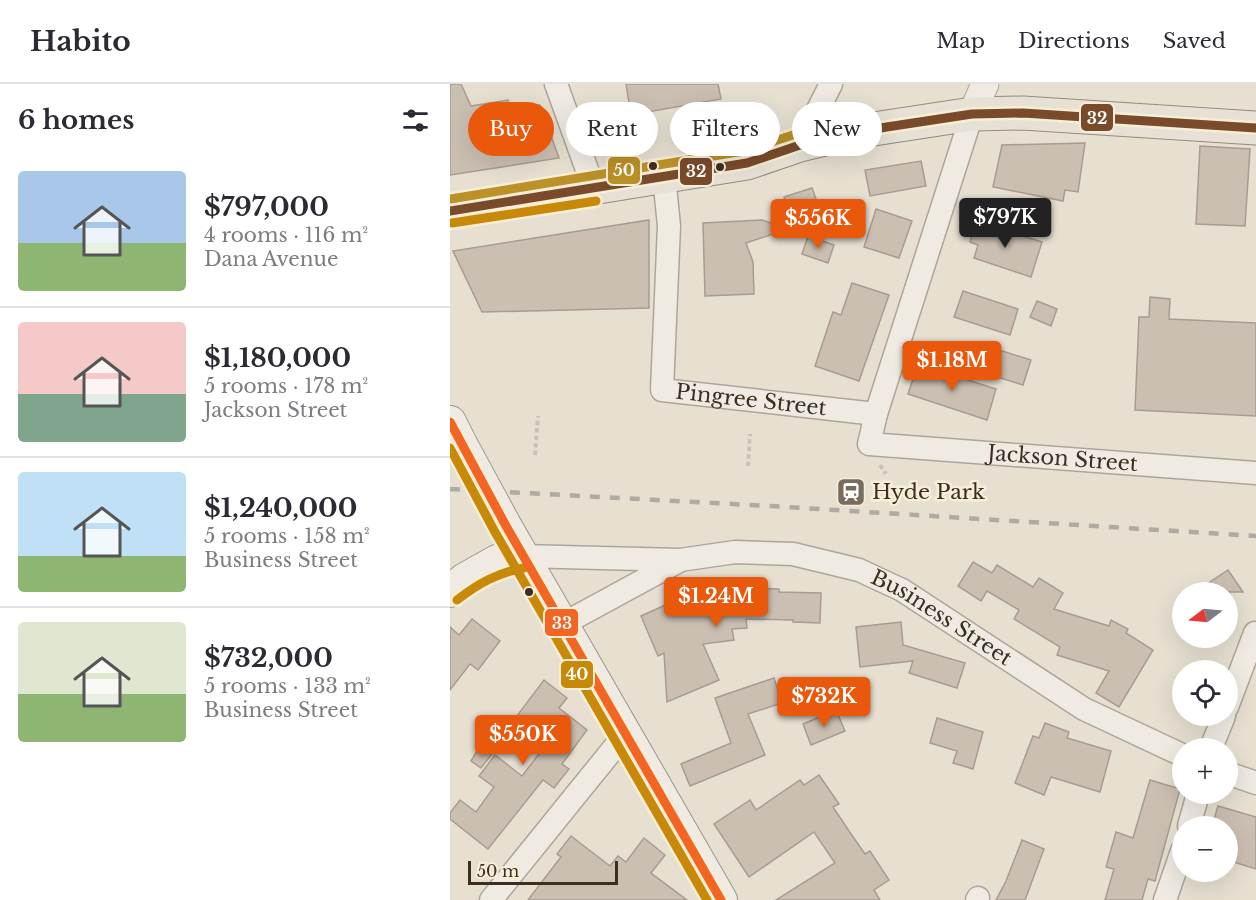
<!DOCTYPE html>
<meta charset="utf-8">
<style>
:root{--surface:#fff;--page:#f7f7f7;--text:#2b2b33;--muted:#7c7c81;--line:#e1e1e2;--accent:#ea580c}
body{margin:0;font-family:"Libre Baskerville",serif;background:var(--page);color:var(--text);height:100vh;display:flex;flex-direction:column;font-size:22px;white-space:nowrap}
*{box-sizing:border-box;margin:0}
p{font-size:20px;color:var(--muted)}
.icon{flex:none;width:33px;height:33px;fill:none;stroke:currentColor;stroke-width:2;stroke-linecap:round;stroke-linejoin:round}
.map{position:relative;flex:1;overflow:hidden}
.side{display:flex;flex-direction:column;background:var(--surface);width:450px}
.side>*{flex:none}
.top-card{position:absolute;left:18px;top:18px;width:570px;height:54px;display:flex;gap:12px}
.needle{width:39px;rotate:254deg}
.fabs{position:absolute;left:722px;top:498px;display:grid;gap:12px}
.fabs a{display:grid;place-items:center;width:66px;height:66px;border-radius:50%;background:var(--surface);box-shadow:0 6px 24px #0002;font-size:30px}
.scale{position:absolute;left:18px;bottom:15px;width:150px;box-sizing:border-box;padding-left:6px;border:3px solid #3d2e20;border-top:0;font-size:16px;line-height:21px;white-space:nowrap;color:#3d2e20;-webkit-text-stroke:4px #f7eed8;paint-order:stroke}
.price{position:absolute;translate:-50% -51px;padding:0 14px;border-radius:6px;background:var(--accent);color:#fff;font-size:20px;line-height:39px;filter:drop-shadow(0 2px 3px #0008)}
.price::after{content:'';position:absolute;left:50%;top:36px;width:18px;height:14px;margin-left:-9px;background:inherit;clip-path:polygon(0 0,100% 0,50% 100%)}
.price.active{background:#222;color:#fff}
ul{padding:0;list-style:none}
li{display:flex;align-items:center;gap:18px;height:150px;padding:0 18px}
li+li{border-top:2px solid var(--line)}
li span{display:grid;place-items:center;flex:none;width:168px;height:120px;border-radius:6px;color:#555}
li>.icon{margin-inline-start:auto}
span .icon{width:72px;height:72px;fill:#fffc;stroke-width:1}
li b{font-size:26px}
h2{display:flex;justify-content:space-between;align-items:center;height:72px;padding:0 18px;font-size:26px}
.pill{padding:0 21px;border-radius:27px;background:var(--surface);box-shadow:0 6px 24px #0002;font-size:21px;line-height:54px}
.pill.active{background:var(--accent);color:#fff}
header{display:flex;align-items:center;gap:36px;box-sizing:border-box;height:84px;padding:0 30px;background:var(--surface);border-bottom:2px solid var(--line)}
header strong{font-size:28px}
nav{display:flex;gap:33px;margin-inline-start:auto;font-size:21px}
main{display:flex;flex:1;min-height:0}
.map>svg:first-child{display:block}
</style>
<header>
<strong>Habito</strong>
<nav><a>Map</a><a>Directions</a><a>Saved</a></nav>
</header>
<main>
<section class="side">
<h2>6 homes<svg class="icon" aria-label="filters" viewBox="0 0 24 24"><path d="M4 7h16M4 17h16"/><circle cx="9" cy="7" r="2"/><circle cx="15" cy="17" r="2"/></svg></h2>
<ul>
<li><span style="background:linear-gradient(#a9c7e8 60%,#8fb573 0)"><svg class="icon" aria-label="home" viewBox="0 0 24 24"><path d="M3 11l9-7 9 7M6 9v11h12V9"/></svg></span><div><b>$797,000</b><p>4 rooms · 116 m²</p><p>Dana Avenue</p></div></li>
<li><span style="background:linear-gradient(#f6c9c9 60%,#7fa58c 0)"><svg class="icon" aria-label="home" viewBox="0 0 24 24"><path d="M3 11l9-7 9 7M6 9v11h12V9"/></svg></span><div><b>$1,180,000</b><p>5 rooms · 178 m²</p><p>Jackson Street</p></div></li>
<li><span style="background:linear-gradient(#bfe0f5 70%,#8fb573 0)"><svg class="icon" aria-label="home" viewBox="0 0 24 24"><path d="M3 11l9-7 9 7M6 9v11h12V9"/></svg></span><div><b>$1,240,000</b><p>5 rooms · 158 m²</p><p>Business Street</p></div></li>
<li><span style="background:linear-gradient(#dfe7d0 60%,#8fb573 0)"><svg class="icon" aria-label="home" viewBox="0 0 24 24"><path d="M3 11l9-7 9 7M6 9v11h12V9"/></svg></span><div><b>$732,000</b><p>5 rooms · 133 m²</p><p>Business Street</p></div></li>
</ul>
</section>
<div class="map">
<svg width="806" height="816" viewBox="0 0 806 816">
<rect width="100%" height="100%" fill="#e7e0d1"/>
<g fill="#cbbfb2" stroke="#a89c90" stroke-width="1.5">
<path d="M0,0H11L21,22L58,16L60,23L90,21L109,74L0,91Z"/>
<path d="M176,0H268L271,15L181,31Z"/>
<path d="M635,59L628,108L615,106L613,117L543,103L552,61Z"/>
<path d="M750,62L800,65L795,142L746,140Z"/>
<path d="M471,77L476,102L420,112L415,86Z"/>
<path d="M362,104L369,123L341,133L334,113Z"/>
<path d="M426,125L462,137L449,174L414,163Z"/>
<path d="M199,136V224L32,228L3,167Z"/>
<path d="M312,136L338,145L296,159L303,178L304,210L255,212L253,139Z"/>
<path d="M526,137L592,158L581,193L524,174L528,161L520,158Z"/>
<path d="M358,152L384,161L378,179L352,170Z"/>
<path d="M402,199L439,211L409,297L365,282L383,228L391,231Z"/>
<path d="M513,207L568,225L560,251L504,233Z"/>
<path d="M700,213L720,215L719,235L806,239V332L685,326L689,233H699Z"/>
<path d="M587,217L607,225L601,242L580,233Z"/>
<path d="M546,265L581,276L573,301L538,290Z"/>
<path d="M468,280L546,305L537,336L458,310Z"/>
<path d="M523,478L542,489L547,481L583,503L589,494L613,509L604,525L659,542L661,536L678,545L676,549L703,566L669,623L646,609L659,587L607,571L610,563L564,535L569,526L537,507L531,517L508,502Z"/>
<path d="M778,486L793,508H745Z"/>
<path d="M291,504L329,505V508L371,509L370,539L343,538V536L296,535L297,544L282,545L284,556L253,560L269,596L217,618L214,569L208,572L191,532L240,510Z"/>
<path d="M22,535L50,557L28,586L20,580L0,606V543L9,551Z"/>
<path d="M451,538L453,561L515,579L507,604L459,589L463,577L410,583L406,543Z"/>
<path d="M324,594L332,619L298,630L315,671L240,702L231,680L281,659L265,614Z"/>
<path d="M94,596L117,614L109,624L137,646L112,680L119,685L104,704L93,696L38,765L0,735V729L10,716L26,728L44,703L29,692L45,671L72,692L92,666L60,641Z"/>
<path d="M386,626L395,647L361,661L353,640Z"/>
<path d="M50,633L63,643L31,684L21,677L37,650Z"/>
<path d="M487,634L533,648L523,685L503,679L507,667L480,659Z"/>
<path d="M595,639L619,648L617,654L661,667L650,708L601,693L594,711L565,699L583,652L589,654Z"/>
<path d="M369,691L389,720L383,723L399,747L415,770L420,767L439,796L424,806L430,816H326L385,779L364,748L299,793L264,740L300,716L306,726L350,696L354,701Z"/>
<path d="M700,696L730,705L705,797L698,795L692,816H655L664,785L656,783L666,748L683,754Z"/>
<path d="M768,722L806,733V785L777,776V742H762Z"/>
<path d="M121,752L160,782L168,772L176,778L194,754L215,771L201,789L237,816H78L111,773L107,770Z"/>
<path d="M572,756L594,765L575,816H546L556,797Z"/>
</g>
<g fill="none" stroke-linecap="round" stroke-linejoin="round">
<g stroke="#ada599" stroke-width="25">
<g id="minor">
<path d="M106,0L144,105"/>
<path id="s1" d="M522,30L426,330L419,360L806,389"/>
<path d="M350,61L381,0"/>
<path id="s2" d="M214,92L219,142L212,306L426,330"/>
<path id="s3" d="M72,472L230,476L285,468L343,470L409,486L452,506L634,625L732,671"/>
<path d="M113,540L229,477"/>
<path d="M777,623L805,549"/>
<path d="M761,664L774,632"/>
<path d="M777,689L806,699"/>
<path d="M739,742L748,710"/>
<path d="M41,816L176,649"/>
<path d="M527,816L528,814"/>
<path d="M715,816L732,767"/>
</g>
</g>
<g stroke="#ada599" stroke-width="29">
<path id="tertiary" d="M522,30L535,0"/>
</g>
<g stroke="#9c958a" stroke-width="34">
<g id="secondary">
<path d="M0,338L11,360"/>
<path d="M56,443L271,816"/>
<path d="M0,507L15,495L47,477L72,472"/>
</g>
</g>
<g stroke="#928b80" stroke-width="35">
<path id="primary" d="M0,127L297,79L350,61L404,48L522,30L573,29L806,44"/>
</g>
<g stroke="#c8c2b9" stroke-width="4" stroke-dasharray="4.5 3" stroke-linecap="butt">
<path d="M85,371L88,332"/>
<path d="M430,381L436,390"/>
<path d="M298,382L300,350"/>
</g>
<use href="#minor" stroke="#efebe3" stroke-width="22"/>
<use href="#tertiary" stroke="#efebe3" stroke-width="27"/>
<use href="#secondary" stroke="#efebe3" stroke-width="32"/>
<use href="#primary" stroke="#e6e1d4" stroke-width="33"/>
<path stroke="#afaaa2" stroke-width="4.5" stroke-dasharray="10 10" stroke-linecap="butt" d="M0,405L320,422L806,452"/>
<g stroke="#9c958a" stroke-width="34" stroke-linecap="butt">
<path id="secondary-bridge" d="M11,360L56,443"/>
</g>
<use href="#secondary-bridge" stroke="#efebe3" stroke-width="32"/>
<g stroke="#f7eed8" stroke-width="14">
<path id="bus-1" d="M0,127L297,79L350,61L404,48L522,30L573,29L806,44"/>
</g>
<g stroke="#f7eed8" stroke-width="14">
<g id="bus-2">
<path d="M2,139L146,117"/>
<path d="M0,364L45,448L257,816"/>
<path d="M7,516C29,499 47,489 74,484"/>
</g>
</g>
<g stroke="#f7eed8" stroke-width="14">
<path id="bus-3" d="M0,115L294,67L346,50"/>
</g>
<g stroke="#f7eed8" stroke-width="14">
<path id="bus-4" d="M0,338L56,442L271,816"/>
</g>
<use href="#bus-1" stroke="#7a4b2a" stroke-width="9"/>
<use href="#bus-2" stroke="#c88808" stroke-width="9"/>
<use href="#bus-3" stroke="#bb9128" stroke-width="9"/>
<use href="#bus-4" stroke="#f26522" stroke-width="9"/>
</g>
<defs>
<g id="station-square" transform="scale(1.5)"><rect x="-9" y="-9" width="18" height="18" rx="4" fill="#786c5e" stroke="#f7eed8"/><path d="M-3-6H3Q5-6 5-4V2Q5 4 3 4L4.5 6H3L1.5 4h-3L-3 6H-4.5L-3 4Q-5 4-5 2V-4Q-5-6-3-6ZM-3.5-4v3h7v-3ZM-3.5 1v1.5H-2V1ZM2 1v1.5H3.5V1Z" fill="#fff"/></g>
</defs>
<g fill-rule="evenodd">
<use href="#station-square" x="401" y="408"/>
</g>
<g fill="#3d2e20" stroke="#f7eed8" stroke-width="2">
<circle cx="203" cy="82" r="5"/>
<circle cx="270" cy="83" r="5"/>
<circle cx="79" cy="508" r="5"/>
</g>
<g text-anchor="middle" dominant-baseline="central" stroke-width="5" stroke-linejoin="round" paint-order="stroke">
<g font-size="21" fill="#3d2e20" stroke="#f7eed8">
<text stroke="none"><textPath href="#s2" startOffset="304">Pingree Street</textPath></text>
<text stroke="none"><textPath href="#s1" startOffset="540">Jackson Street</textPath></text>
<text stroke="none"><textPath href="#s3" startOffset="435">Business Street</textPath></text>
</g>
<g font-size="21" fill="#3d2e20" stroke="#f7eed8" text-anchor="start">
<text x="422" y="408">Hyde Park</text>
</g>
</g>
<g stroke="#f7eed8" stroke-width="2">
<rect x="630" y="19" width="34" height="29" rx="6" fill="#7a4b2a"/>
<rect x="157" y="72" width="34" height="29" rx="6" fill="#bb9128"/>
<rect x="229" y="73" width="34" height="29" rx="6" fill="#7a4b2a"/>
<rect x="94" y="524" width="35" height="29" rx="6" fill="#f26522"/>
<rect x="110" y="576" width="34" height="29" rx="6" fill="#c88808"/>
</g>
<g font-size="16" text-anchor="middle" font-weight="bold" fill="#fff">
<text x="647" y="40">32</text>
<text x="174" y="92">50</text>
<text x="246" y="93">32</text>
<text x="112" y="545">33</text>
<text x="127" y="596">40</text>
</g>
</svg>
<div class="fabs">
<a><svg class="needle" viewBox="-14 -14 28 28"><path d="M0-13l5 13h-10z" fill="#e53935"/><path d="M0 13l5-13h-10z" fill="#7c7c81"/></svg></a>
<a><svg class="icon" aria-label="locate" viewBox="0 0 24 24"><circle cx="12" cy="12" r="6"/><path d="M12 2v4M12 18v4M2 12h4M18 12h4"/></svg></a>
<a>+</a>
<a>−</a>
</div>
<div class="scale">50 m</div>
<b class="price active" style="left:555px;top:165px">$797K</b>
<b class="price" style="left:368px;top:166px">$556K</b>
<b class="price" style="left:502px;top:308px">$1.18M</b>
<b class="price" style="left:266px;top:544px">$1.24M</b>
<b class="price" style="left:374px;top:644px">$732K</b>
<b class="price" style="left:73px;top:682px">$550K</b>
<div class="top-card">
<a class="pill active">Buy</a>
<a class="pill">Rent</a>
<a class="pill">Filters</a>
<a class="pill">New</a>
</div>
</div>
</main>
